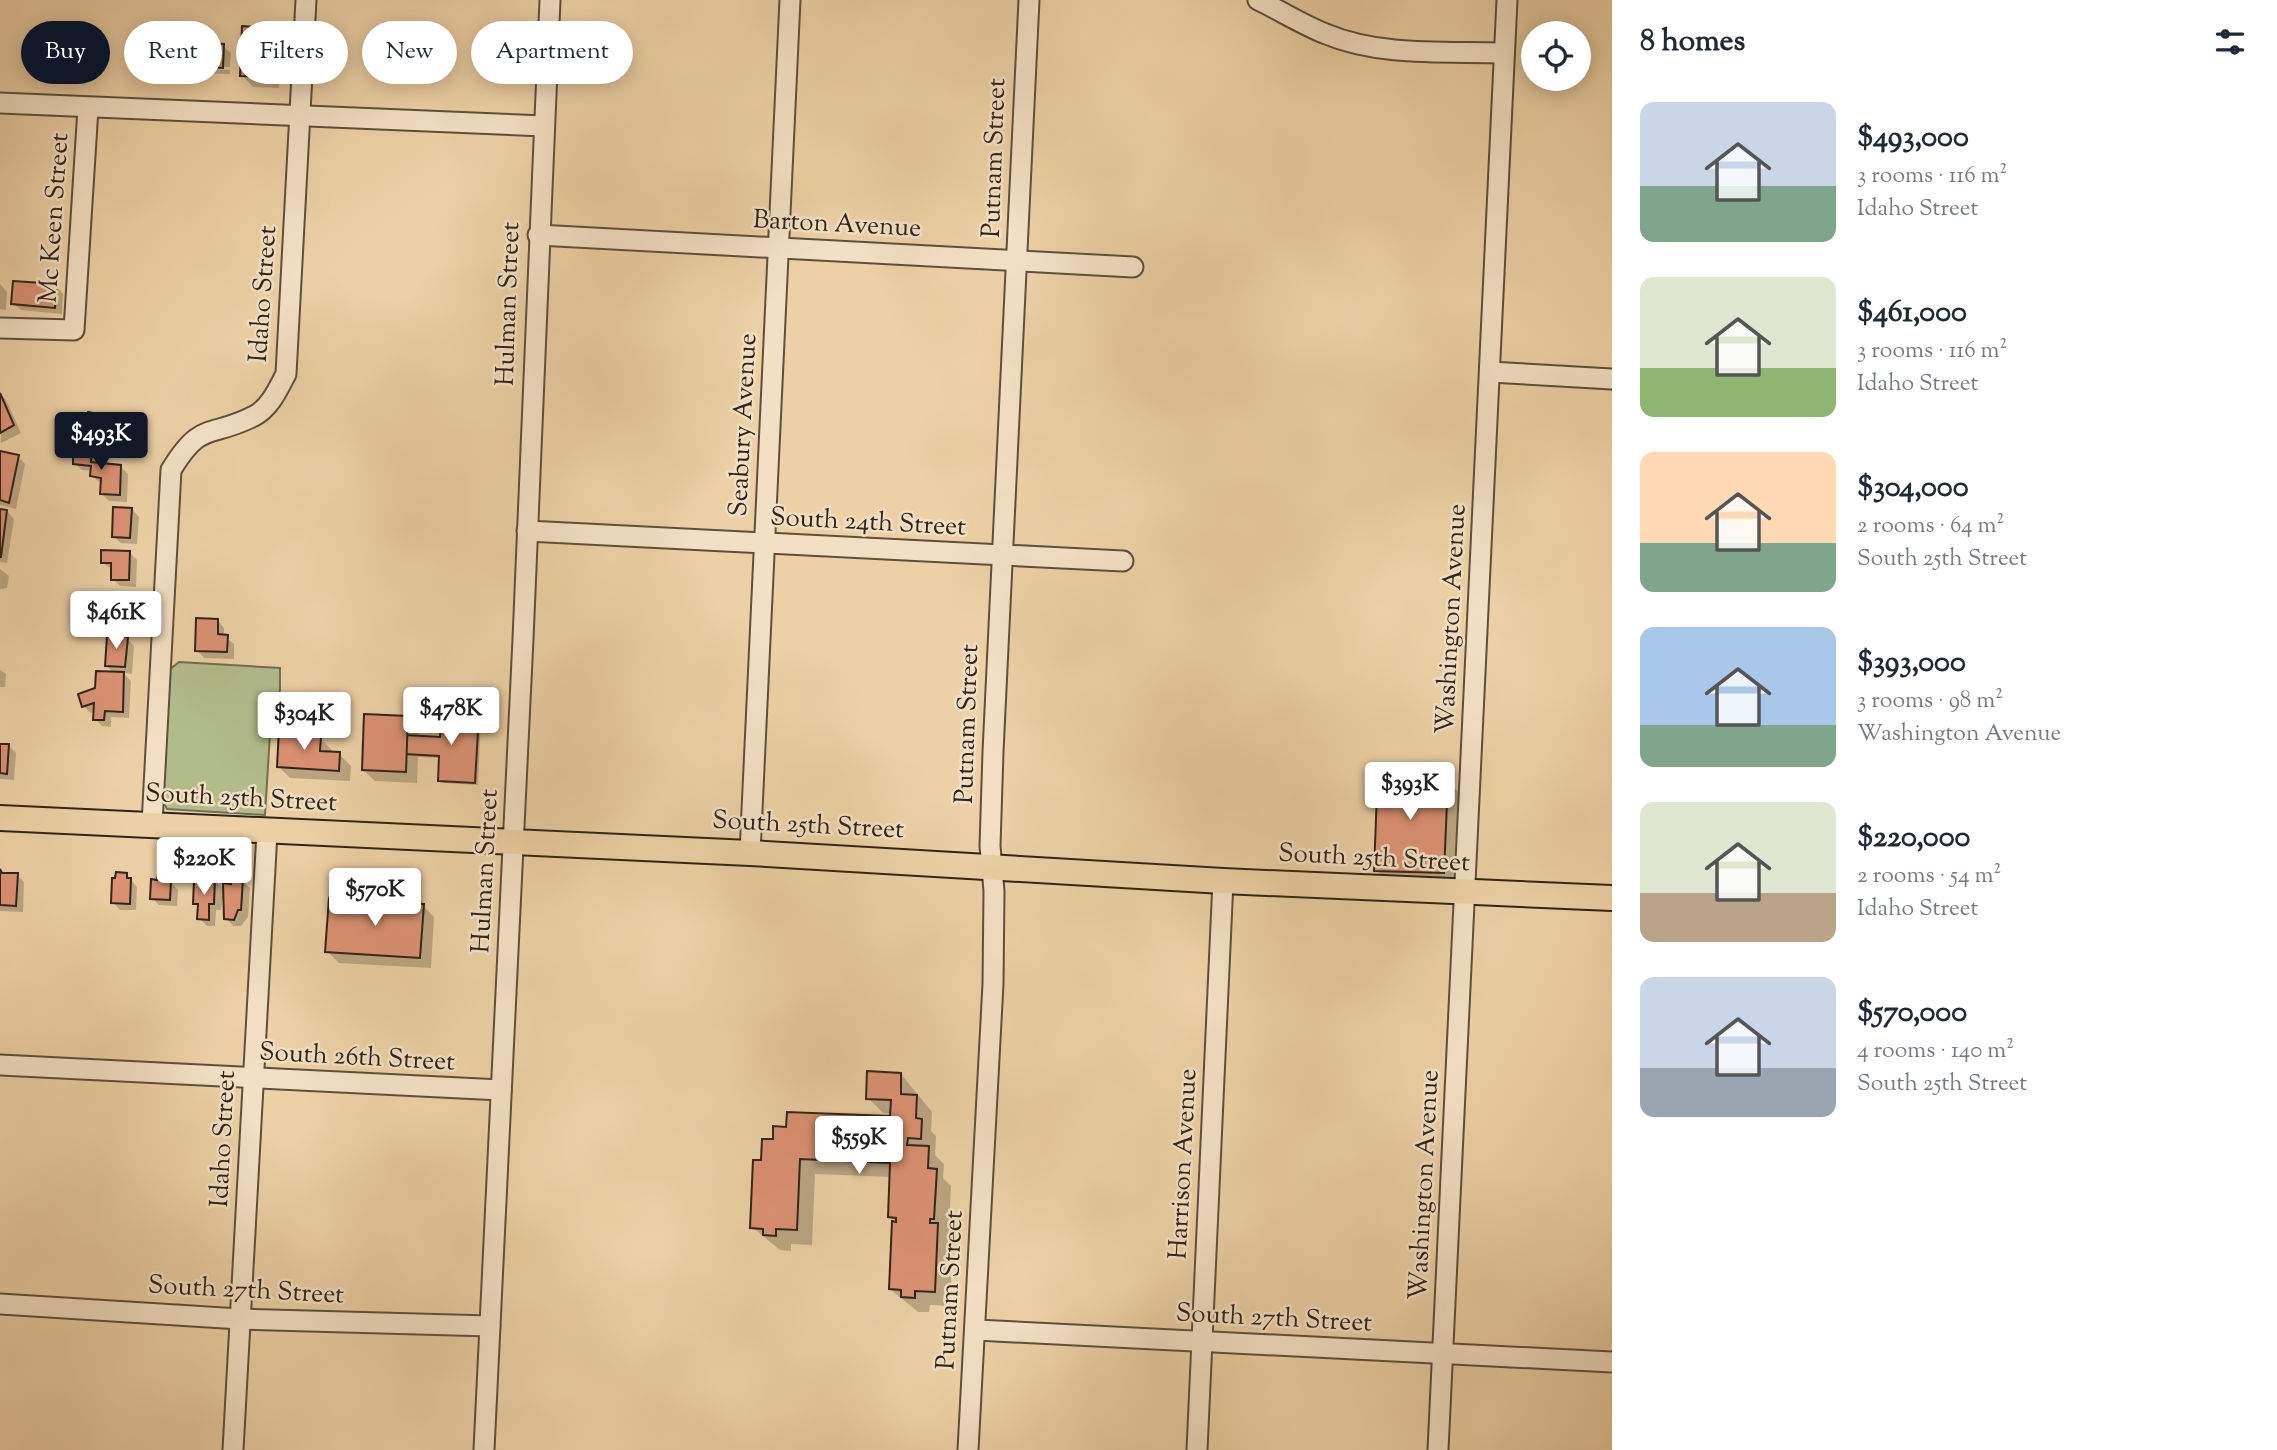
<!DOCTYPE html>
<meta charset="utf-8">
<style>
:root{--surface:#fff;--page:#f2f2f3;--text:#1f2937;--muted:#747a83;--accent:#111827}
body{margin:0;font-family:"Sorts Mill Goudy",serif;background:var(--page);color:var(--text);height:100vh;display:flex;flex-direction:column;font-size:26px;white-space:nowrap}
*{box-sizing:border-box;margin:0}
p{font-size:23px;color:var(--muted)}
.icon{flex:none;width:38px;height:38px;fill:none;stroke:currentColor;stroke-width:2;stroke-linecap:round;stroke-linejoin:round}
.map{position:relative;flex:1;overflow:hidden}
.panel{display:flex;flex-direction:column;background:var(--surface);width:665px}
.panel>*{flex:none}
.banner{position:absolute;left:21px;top:21px;width:665px;height:63px;display:flex;gap:14px}
.controls{position:absolute;left:1521px;top:21px;display:grid;gap:14px}
.controls a{display:grid;place-items:center;width:70px;height:70px;border-radius:50%;background:var(--surface);box-shadow:0 4px 18px #0003;font-size:35px}
.price{position:absolute;translate:-50% -60px;padding:0 16px;border-radius:7px;background:#fff;color:#222;font-size:23px;line-height:46px;filter:drop-shadow(0 2px 4px #0008)}
.price::after{content:'';position:absolute;left:50%;top:42px;width:21px;height:16px;margin-left:-10px;background:inherit;clip-path:polygon(0 0,100% 0,50% 100%)}
.price.on{background:var(--accent);color:#fff}
ul{padding:0;list-style:none}
li{display:flex;align-items:center;gap:21px;height:175px;padding:0 28px}
li span{display:grid;place-items:center;flex:none;width:196px;height:140px;border-radius:14px;color:#555}
li>.icon{margin-inline-start:auto}
span .icon{width:84px;height:84px;fill:#fffc;stroke-width:1}
li b{font-size:30px}
h2{display:flex;justify-content:space-between;align-items:center;height:84px;padding:0 28px;font-size:30px}
.chip{padding:0 24px;border-radius:32px;background:var(--surface);box-shadow:0 4px 18px #0003;font-size:24px;line-height:63px}
.chip.on{background:var(--accent);color:#fff}
main{display:flex;flex:1;min-height:0}
.map>svg:first-child{display:block}
</style>
<main>
<div class="map">
<svg width="1612" height="1450" viewBox="0 0 1612 1450">
<rect width="100%" height="100%" fill="#edd0a5"/>
<filter id="stains"><feTurbulence type="fractalNoise" baseFrequency=".00286" numOctaves="4"/><feColorMatrix values="0 0 0 0 .2 0 0 0 0 .09 0 0 0 0 .02 0 0 0 .5 -.17"/></filter>
<radialGradient id="worn" r=".72"><stop offset=".6" stop-color="#630" stop-opacity="0"/><stop offset="1" stop-color="#630" stop-opacity=".3"/></radialGradient>
<path fill="#b2bc8b" stroke="#707053" stroke-width="2" d="M179,662L280,668V690L271,717L265,815L167,809L162,800L169,670Z"/>
<g fill="#0003">
<path d="M270,29L281,41L279,88L253,87L242,75Z"/>
<path d="M166,36L186,58L223,46L231,53L230,67L191,65V68L230,70V74L193,73L187,66L186,81L144,79L133,67Z"/>
<path d="M0,284L7,292L6,310L0,309Z"/>
<path d="M56,286L63,294L62,314L21,310L13,303Z"/>
<path d="M0,394L6,400L21,433L1,443Z"/>
<path d="M117,420L124,427L118,455L102,452L86,432Z"/>
<path d="M0,452L18,457L25,464L16,509L0,505Z"/>
<path d="M91,452L98,459V465L121,467L128,474L127,502L109,501L101,494L102,484L92,476V471L82,470L74,463Z"/>
<path d="M132,509L139,517L137,544L121,543L113,536Z"/>
<path d="M0,510L7,511L14,519L7,563L0,562Z"/>
<path d="M129,552L137,560L136,587L120,586L113,579V570L102,562Z"/>
<path d="M0,569L9,576L7,588L0,589Z"/>
<path d="M130,596L138,603L136,632L118,631L111,624V615L101,608Z"/>
<path d="M217,620L224,628V636L234,644V659L204,658L197,650Z"/>
<path d="M127,639L134,646L132,674L123,673L131,681L129,718L111,717V727L102,726L95,719V712L91,713L83,706L115,674L106,665Z"/>
<path d="M0,670L6,674L5,687H0Z"/>
<path d="M478,715L481,718L478,785L443,783L440,780L441,758L418,757L417,783L375,781L363,770L408,717L419,729V737L442,738Z"/>
<path d="M305,732L310,738H320L332,750V754H339L351,766L350,781L290,778L279,767Z"/>
<path d="M0,745L9,746L16,753L14,780L0,779Z"/>
<path d="M1407,769L1417,779L1447,780L1462,796L1459,888L1391,885L1376,870Z"/>
<path d="M0,871L17,875L24,882L23,912L0,911Z"/>
<path d="M127,875L137,887L136,910H120L113,902Z"/>
<path d="M164,877L178,890L177,906L159,905L152,898Z"/>
<path d="M215,880L224,889L221,910H216L215,926H207L199,918L200,908L195,903Z"/>
<path d="M242,881L250,888L248,917L241,926H233L226,918Z"/>
<path d="M423,906L434,917L431,968L339,963L327,951Z"/>
<path d="M901,1074L932,1112L931,1131L936,1136L935,1155L944,1164L943,1178L951,1186L949,1234H947L953,1241L950,1306L930,1305L929,1312H918L890,1289L897,1223L890,1217L892,1177L815,1174L812,1245L791,1244V1251L780,1250L752,1227L763,1162L892,1118V1114L883,1113L868,1098Z"/>
</g>
<g fill="#dc9273" stroke="#2f241b" stroke-width="2">
<path d="M242,26L271,28L268,77L240,76Z"/>
<path d="M152,33L167,34V45L176,46L175,70L131,68L132,44L152,45Z"/>
<path d="M185,42L224,44L223,68L184,66Z"/>
<path d="M13,281L57,284L55,308L11,304Z"/>
<path d="M0,393L14,425L0,433Z"/>
<path d="M88,412L118,418L111,448L93,445L94,435L84,433Z"/>
<path d="M73,449L92,450L91,462L121,465L120,495L100,494L101,478L90,476L91,466L73,464Z"/>
<path d="M0,451L19,455L9,503L0,500Z"/>
<path d="M113,507L132,508L130,538L112,537Z"/>
<path d="M0,509L7,510L1,557H0Z"/>
<path d="M101,550L130,551L129,580H111V563H101Z"/>
<path d="M100,592L131,594L130,625L109,624L110,609L99,608Z"/>
<path d="M196,618L218,619V634L228,635L227,652L195,651Z"/>
<path d="M107,636L128,637L125,667L105,666Z"/>
<path d="M96,671L124,672L123,712L105,711L104,720H93L94,703L82,707L78,694L95,688Z"/>
<path d="M442,711L479,713L475,783L438,781L439,756L404,754L405,735L440,737Z"/>
<path d="M364,714L408,716L406,772L362,770Z"/>
<path d="M279,729L306,730V736H321L320,751L340,752L339,771L277,767Z"/>
<path d="M0,744H9L7,774L0,773Z"/>
<path d="M1378,766L1407,767V777L1448,779L1444,873L1374,871Z"/>
<path d="M0,869L2,873H18L16,906L0,905Z"/>
<path d="M116,872L127,873V878H131L130,904L111,903L112,878H115Z"/>
<path d="M158,874L165,875V881H171L170,900L150,899L151,879L157,880Z"/>
<path d="M203,877L215,878L214,904H209V920L197,919L198,904H193L194,881H203Z"/>
<path d="M231,878L243,879L241,910H238L234,920L224,919L223,883L231,884Z"/>
<path d="M329,898L424,904L420,958L325,952Z"/>
<path d="M867,1071L901,1073V1094L917,1095L916,1118L922,1119L921,1139L908,1138L907,1145L929,1146L928,1168L937,1169L934,1219H930V1223H938L935,1292L915,1291V1298L901,1297V1290L889,1289L892,1221L896,1222V1218L888,1217L890,1163L800,1159L797,1230L776,1229V1236L763,1235V1229L750,1228L753,1160H761L762,1139H773V1126L786,1127L787,1112L890,1116L891,1100L866,1099Z"/>
</g>
<g fill="none" stroke-linecap="round" stroke-linejoin="round">
<g stroke="#5e4f3e" stroke-width="23">
<g id="minor">
<path d="M1258,0C1281,11 1303,25 1326,34C1381,57 1447,51 1504,53"/>
<path d="M0,103L544,126"/>
<path d="M538,235L1133,267"/>
<path d="M0,328L74,330L88,108"/>
<path d="M1490,372L1612,379"/>
<path d="M527,531L1123,561"/>
<path d="M152,824L171,470C202,419 210,439 254,416C270,408 278,389 286,374L306,0"/>
<path d="M750,853L790,0"/>
<path d="M0,1065L501,1090"/>
<path d="M0,1304L240,1319L490,1326"/>
<path d="M976,1330L1612,1362"/>
<path d="M233,1450L267,832"/>
<path d="M484,1450L523,639L550,0"/>
<path d="M968,1450L993,984L994,891L990,846L993,752L1029,0"/>
<path d="M1197,1450L1223,881"/>
<path d="M1438,1450L1507,0"/>
</g>
</g>
<g stroke="#2f241b" stroke-width="28">
<path id="major" d="M0,818L750,853L1223,881L1612,898"/>
</g>
<use href="#minor" stroke="#f3e0c4" stroke-width="19"/>
<use href="#major" stroke="#edd0a5" stroke-width="24"/>
</g>
<g text-anchor="middle" dominant-baseline="central" stroke-width="5" stroke-linejoin="round" paint-order="stroke">
<g font-size="26" fill="#2f241b" stroke="#f3e0c4">
<text transform="translate(995 158) rotate(-88)">Putnam Street</text>
<text transform="translate(55 218) rotate(-86)">Mc Keen Street</text>
<text transform="translate(837 225) rotate(3)">Barton Avenue</text>
<text transform="translate(264 294) rotate(-86)">Idaho Street</text>
<text transform="translate(509 304) rotate(-88)">Hulman Street</text>
<text transform="translate(744 425) rotate(-87)">Seabury Avenue</text>
<text transform="translate(868 523) rotate(3)">South 24th Street</text>
<text transform="translate(1452 619) rotate(-87)">Washington Avenue</text>
<text transform="translate(968 724) rotate(-88)">Putnam Street</text>
<text transform="translate(241 799) rotate(3)">South 25th Street</text>
<text transform="translate(808 826) rotate(3)">South 25th Street</text>
<text transform="translate(1374 859) rotate(3)">South 25th Street</text>
<text transform="translate(486 871) rotate(-87)">Hulman Street</text>
<text transform="translate(357 1058) rotate(3)">South 26th Street</text>
<text transform="translate(224 1139) rotate(-87)">Idaho Street</text>
<text transform="translate(1184 1164) rotate(-87)">Harrison Avenue</text>
<text transform="translate(1425 1185) rotate(-87)">Washington Avenue</text>
<text transform="translate(951 1290) rotate(-87)">Putnam Street</text>
<text transform="translate(246 1291) rotate(3)">South 27th Street</text>
<text transform="translate(1274 1319) rotate(3)">South 27th Street</text>
</g>
</g>
<rect width="100%" height="100%" filter="url(#stains)"/>
<rect width="100%" height="100%" fill="url(#worn)"/>
</svg>
<div class="controls">
<a><svg class="icon" aria-label="locate" viewBox="0 0 24 24"><circle cx="12" cy="12" r="6"/><path d="M12 2v4M12 18v4M2 12h4M18 12h4"/></svg></a>
</div>
<b class="price on" style="left:101px;top:472px">$493K</b>
<b class="price" style="left:116px;top:651px">$461K</b>
<b class="price" style="left:451px;top:747px">$478K</b>
<b class="price" style="left:304px;top:752px">$304K</b>
<b class="price" style="left:1410px;top:822px">$393K</b>
<b class="price" style="left:204px;top:897px">$220K</b>
<b class="price" style="left:375px;top:928px">$570K</b>
<b class="price" style="left:859px;top:1176px">$559K</b>
<div class="banner">
<a class="chip on">Buy</a>
<a class="chip">Rent</a>
<a class="chip">Filters</a>
<a class="chip">New</a>
<a class="chip">Apartment</a>
</div>
</div>
<section class="panel">
<h2>8 homes<svg class="icon" aria-label="filters" viewBox="0 0 24 24"><path d="M4 7h16M4 17h16"/><circle cx="9" cy="7" r="2"/><circle cx="15" cy="17" r="2"/></svg></h2>
<ul>
<li><span style="background:linear-gradient(#c9d6e8 60%,#7fa58c 0)"><svg class="icon" aria-label="home" viewBox="0 0 24 24"><path d="M3 11l9-7 9 7M6 9v11h12V9"/></svg></span><div><b>$493,000</b><p>3 rooms · 116 m²</p><p>Idaho Street</p></div></li>
<li><span style="background:linear-gradient(#dfe7d0 65%,#8fb573 0)"><svg class="icon" aria-label="home" viewBox="0 0 24 24"><path d="M3 11l9-7 9 7M6 9v11h12V9"/></svg></span><div><b>$461,000</b><p>3 rooms · 116 m²</p><p>Idaho Street</p></div></li>
<li><span style="background:linear-gradient(#ffd9b3 65%,#7fa58c 0)"><svg class="icon" aria-label="home" viewBox="0 0 24 24"><path d="M3 11l9-7 9 7M6 9v11h12V9"/></svg></span><div><b>$304,000</b><p>2 rooms · 64 m²</p><p>South 25th Street</p></div></li>
<li><span style="background:linear-gradient(#a9c7e8 70%,#7fa58c 0)"><svg class="icon" aria-label="home" viewBox="0 0 24 24"><path d="M3 11l9-7 9 7M6 9v11h12V9"/></svg></span><div><b>$393,000</b><p>3 rooms · 98 m²</p><p>Washington Avenue</p></div></li>
<li><span style="background:linear-gradient(#dfe7d0 65%,#b9a48a 0)"><svg class="icon" aria-label="home" viewBox="0 0 24 24"><path d="M3 11l9-7 9 7M6 9v11h12V9"/></svg></span><div><b>$220,000</b><p>2 rooms · 54 m²</p><p>Idaho Street</p></div></li>
<li><span style="background:linear-gradient(#c9d6e8 65%,#9aa5b1 0)"><svg class="icon" aria-label="home" viewBox="0 0 24 24"><path d="M3 11l9-7 9 7M6 9v11h12V9"/></svg></span><div><b>$570,000</b><p>4 rooms · 140 m²</p><p>South 25th Street</p></div></li>
</ul>
</section>
</main>
